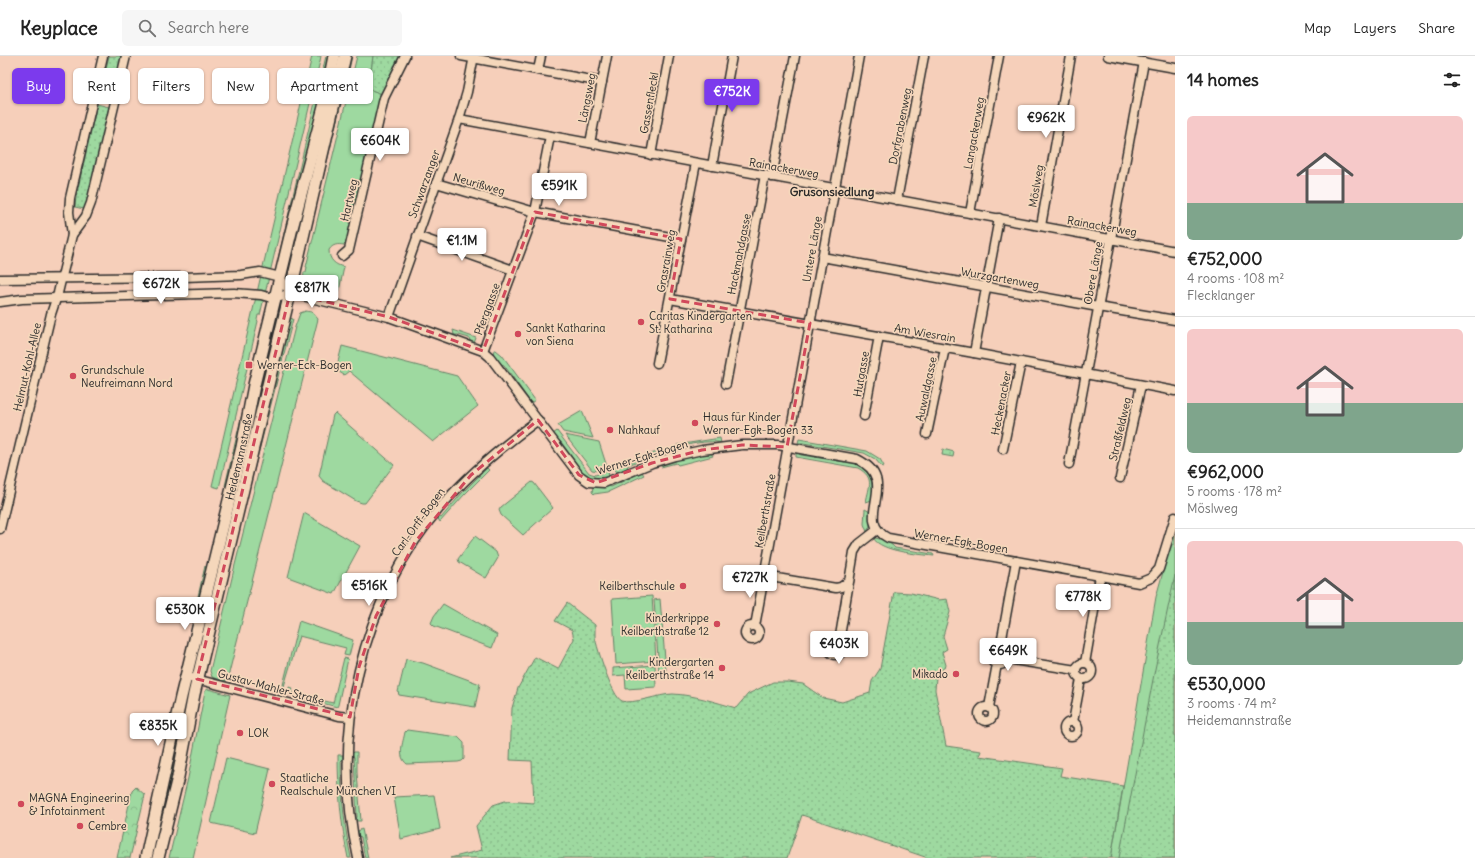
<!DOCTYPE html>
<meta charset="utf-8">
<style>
:root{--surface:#fff;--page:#f6f6f6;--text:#222;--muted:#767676;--line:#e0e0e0;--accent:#7c3aed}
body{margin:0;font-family:Delius,sans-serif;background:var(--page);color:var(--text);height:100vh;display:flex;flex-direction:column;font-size:15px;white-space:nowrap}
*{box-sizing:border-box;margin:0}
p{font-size:13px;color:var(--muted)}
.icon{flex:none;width:22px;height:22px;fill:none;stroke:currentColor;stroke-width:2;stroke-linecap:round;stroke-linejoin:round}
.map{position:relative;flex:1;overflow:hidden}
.panel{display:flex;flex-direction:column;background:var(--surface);width:300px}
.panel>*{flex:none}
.hud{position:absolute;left:12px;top:12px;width:380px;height:36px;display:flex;gap:8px}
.price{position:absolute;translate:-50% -34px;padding:0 9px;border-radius:4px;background:#fff;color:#222;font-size:13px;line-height:26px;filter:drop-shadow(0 1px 2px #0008)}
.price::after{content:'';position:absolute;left:50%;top:24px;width:12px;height:9px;margin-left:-6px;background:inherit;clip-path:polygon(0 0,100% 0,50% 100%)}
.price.selected{background:var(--accent);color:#fff}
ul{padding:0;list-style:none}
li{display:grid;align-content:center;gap:8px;height:212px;padding:0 12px}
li+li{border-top:1px solid var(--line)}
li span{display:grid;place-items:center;height:124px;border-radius:6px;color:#555}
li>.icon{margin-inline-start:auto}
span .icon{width:72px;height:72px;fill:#fffc;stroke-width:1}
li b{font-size:17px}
h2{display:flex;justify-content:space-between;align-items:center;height:48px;padding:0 12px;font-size:17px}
.chip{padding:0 14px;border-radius:6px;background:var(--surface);box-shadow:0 1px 3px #0004;font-size:14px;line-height:36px}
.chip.selected{background:var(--accent);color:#fff}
header{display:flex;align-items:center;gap:24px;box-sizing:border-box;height:56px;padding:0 20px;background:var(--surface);border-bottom:1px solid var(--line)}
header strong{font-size:19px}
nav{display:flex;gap:22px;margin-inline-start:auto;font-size:14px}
.search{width:280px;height:36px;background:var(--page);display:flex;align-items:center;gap:10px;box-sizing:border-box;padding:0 14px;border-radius:6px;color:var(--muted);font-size:15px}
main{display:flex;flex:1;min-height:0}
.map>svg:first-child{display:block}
</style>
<header>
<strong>Keyplace</strong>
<div class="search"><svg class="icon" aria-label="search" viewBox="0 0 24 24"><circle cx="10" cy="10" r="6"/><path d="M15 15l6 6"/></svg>Search here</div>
<nav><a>Map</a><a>Layers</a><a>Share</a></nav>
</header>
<main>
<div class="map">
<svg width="1175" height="802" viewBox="0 0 1175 802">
<defs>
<pattern id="forest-crowns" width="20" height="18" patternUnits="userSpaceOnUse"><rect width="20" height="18" fill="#9ed9a0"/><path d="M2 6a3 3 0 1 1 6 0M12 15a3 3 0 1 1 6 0" fill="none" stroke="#88ba8a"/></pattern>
<pattern id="park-dots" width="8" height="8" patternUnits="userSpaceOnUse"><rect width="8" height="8" fill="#9ed9a0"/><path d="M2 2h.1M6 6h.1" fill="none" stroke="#88ba8a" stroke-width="1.8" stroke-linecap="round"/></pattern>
</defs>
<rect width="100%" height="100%" fill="#f6cfba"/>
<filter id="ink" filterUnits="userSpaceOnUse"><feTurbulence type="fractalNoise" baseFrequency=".025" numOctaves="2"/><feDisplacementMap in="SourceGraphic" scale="8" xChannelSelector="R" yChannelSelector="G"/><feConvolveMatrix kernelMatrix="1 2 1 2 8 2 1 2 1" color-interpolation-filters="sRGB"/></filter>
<g filter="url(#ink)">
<g fill="#9ed9a0" stroke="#648266">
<path d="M312,0H321L320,5L260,259H258L257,264L258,265L219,432L212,430Z"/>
<path d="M326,0H330L327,19L280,205L278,203Z"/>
<path d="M349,0H352L347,23L306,192H304Z"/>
<path d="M357,0H373L369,33L382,38L347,187L344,189C338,188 333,188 329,194C329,204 335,209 344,211L339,235L307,227C304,223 303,221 304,216H306L307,211H306Z"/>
<path d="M306,255L312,256L318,263L227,625L217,623L212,621L210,615L235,509L295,271L300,257Z"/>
<path d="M275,258L280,259L197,602Z"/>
<path d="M290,262L293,263L229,511L269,337L275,325Z"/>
<path d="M262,273L263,274L229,429L225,430Z"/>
<path d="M453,274L476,282L474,287L470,285L469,282L459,279H454Z"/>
<path d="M342,290L457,320L478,350L433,386L349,315L344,319L336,314Z"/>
<path d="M494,294H496L502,299L535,344L531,347L504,309L501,308L493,298Z"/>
<path d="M582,355L593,382L563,376L558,369Z"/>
<path d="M335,357L394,409L365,447H362L356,445L323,425L319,420L333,359Z"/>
<path d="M557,375L589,417L595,419L608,415L609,420C598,423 580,423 577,408L561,386L558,385L553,378Z"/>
<path d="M565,379L599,386L607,411L598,415L592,414Z"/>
<path d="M720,382L721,387C716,384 691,387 685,390C683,391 681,393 679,394L677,389Z"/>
<path d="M799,383L867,395L880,403L884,410L882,411L875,403L864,397L803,387H798Z"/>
<path d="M659,395L662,397V399L656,398L628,409L627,412L618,416L614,414V412Z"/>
<path d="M796,396L801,399L845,406L847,404C870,409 874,424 872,444L866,446C869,430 875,422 858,412L796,401Z"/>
<path d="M709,397H711L713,400L678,409L676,407L661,411L663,407Z"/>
<path d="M487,412L489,414L464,439L440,466L437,461L438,460L441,462L462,437Z"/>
<path d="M641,415L644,419L608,436L594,438L592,436L593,431L608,429L611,431L638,418Z"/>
<path d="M532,426L534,427L553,452L523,479L501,459L499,454L501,451Z"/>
<path d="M865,453L870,456V470L867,476L864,468Z"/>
<path d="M304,457L360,490L334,538L288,521Z"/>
<path d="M1175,473V802H1111L1156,541Z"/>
<path d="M475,480L496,496L498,502L486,522L459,506L458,503Z"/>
<path d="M873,482C880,482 890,486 895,492L933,498L934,500C918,498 882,496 873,482Z"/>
<path d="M205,510L207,513L196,558L193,562Z"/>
<path d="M652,540L656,605L616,608L612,543Z"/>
<path d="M660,543L666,615L659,616L654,544Z"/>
<path d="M443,548L497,579L492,592L434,570L431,567L434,560Z"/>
<path d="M299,565L353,584L349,600L344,599L346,592L299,580L282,637H281Z"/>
<path d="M344,602L348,603L338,649L337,651L289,638V631L293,632L292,637L333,647Z"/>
<path d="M406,603L423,607L480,628L475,651L399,639L398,636Z"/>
<path d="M655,609L656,631L626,633L625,619L613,620V612Z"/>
<path d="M208,633L230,639L193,802H169L188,722L205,635Z"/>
<path d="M186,642L172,709L173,720L158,781V771Z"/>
<path d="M407,674L458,681L464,687V703L462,705L458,706L407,708C397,700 403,687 405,676Z"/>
<path d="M354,696H357V717L361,765H355L357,761L354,701L352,698Z"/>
<path d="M338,699H343V703L341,705C341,738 344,770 351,802H348C341,768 338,734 338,699Z"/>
<path d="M226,702L270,713L255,777L211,767Z"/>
<path d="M434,739L440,773L401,783L394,741Z"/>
<path d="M362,773L368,802H365L361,781L358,780V775Z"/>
</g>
<path fill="url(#forest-crowns)" stroke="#648266" d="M136,731L145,739L130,802H117L132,735Z"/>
<g fill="url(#park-dots)" stroke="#648266">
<path d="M109,0H121L111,44L99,41Z"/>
<path d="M373,0H400L382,38L369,33Z"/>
<path d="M97,48L109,51L88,146L84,153L75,151L76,141Z"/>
<path d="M943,393L954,396L953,401L942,399Z"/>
<path d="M1175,519V802H1119L1155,613Z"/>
<path d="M894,536L911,537L939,544L947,543L950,556L943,580L947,593L942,596L946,609L936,621L935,634L946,690L981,695L979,700L1062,712L1060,720L1123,730L1111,802H928L802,759L787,802H450L482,794L476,770L493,749L505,745L534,747L532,705L510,704L512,652L518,632L535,601L558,613L574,583L572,574L555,565L567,547L595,569C595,573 595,577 595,581C597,592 612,641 622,645C632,649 659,638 673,638C694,639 715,646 736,652L748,638L773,626H788L803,628L823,642L842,646L870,637L872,625L880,613Z"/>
</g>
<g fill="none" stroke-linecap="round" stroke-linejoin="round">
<g stroke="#2b2b2b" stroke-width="11">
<g id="street">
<path d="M461,0L602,26"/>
<path d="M1108,0L1175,12"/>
<path d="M538,14L541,0"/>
<path d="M459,63L1175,195"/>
<path d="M590,87L607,0"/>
<path d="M651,99L669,0"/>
<path d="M712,110L732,0"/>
<path d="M772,121L795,0"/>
<path d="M436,127L535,156L681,183"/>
<path d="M897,144L924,0"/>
<path d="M970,157L999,0"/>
<path d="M1041,170L1071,0"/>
<path d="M72,179L86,160L91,147L126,0"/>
<path d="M417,180L513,214"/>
<path d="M342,200L349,194L384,42L405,0"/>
<path d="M822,201L1098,251L1175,264"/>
<path d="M0,223L184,221L241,219L260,216L280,221L290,237"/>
<path d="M290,237L389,261L483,295L490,301L579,419L589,426L604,427L652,407L675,400L702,394L742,389H778L857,403C903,426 851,462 888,482L1139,527L1151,522L1159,513L1175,461"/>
<path d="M670,243L974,297L1175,335"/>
<path d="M0,246L22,243L234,237L261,239L275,243L290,237"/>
<path d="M389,261L459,63L467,36L474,0"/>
<path d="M483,295L535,156L550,80"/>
<path d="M974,297L999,162"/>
<path d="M657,307L696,107"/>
<path d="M726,328L765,119"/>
<path d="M864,360L879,280"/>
<path d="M927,378L945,292"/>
<path d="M1003,393L1021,306"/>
<path d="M1069,408L1144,6"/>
<path d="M1120,422L1141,329"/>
<path d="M0,473L51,258L58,237L72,179L69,156L70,142L103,0"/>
<path d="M765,520L836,532L841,531L849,525"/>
<circle cx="752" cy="577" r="7"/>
<path d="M755,570L859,0"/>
<circle cx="836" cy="592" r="7"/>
<path d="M839,586L854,496L859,488L877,474"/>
<path d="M1000,593L1016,505"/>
<circle cx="999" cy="601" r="8"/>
<path d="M1007,603L1076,614"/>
<circle cx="1084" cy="615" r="8"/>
<path d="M1085,607L1100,520"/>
<path d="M192,622L339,660L350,661"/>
<circle cx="986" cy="658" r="7"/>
<path d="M989,651L997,608"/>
<path d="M1073,666L1081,623"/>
<circle cx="1071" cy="673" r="7"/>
<path d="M358,802C330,679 360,544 443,448C471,416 504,389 538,364"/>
</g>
</g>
<g stroke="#2b2b2b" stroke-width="14">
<g id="secondary">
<path id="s1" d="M146,802L181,641L242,391L254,329L292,172L324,51L334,0"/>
<path d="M158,802L178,721L194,638L290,237L345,0"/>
</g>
</g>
<use href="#street" stroke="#f5d7bb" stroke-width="8"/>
<use href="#secondary" stroke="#f5d7bb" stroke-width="11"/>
</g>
</g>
<path fill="none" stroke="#d1495b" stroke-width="3" stroke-dasharray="8 5" stroke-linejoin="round" d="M535,156L681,183L670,243L810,267L787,391L742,389L702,394L652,407L596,427L579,419L538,364L471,419L415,486L376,560L359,611L350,661L197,623L290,237L389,261L483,295Z"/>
<g fill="#d1495b" stroke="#f5d7bb" stroke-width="1.5">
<circle cx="641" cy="266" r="4"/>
<circle cx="518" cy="278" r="4"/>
<rect x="245" y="305" width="8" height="8" rx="2"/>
<circle cx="73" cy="320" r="4"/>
<circle cx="695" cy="367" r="4"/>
<circle cx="610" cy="374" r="4"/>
<circle cx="683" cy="530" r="4"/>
<circle cx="717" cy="568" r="4"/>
<circle cx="722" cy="612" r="4"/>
<circle cx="956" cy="618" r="4"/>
<circle cx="240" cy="677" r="4"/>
<circle cx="272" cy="728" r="4"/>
<circle cx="21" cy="748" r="4"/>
<circle cx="80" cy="770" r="4"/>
</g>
<g text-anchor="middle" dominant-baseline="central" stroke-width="3.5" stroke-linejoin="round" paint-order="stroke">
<g font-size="11" fill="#2b2b2b" stroke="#f5d7bb">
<text transform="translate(587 42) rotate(-79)">Längsweg</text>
<text transform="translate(649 47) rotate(-80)">Gassenfleckl</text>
<text transform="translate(900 70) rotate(-79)">Dorfgrabenweg</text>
<text transform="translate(974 77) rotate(-80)">Langackerweg</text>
<text transform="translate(784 112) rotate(10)">Rainackerweg</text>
<text transform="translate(424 128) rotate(-70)">Schwarzanger</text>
<text transform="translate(479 128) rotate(16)">Neurißweg</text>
<text transform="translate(1036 130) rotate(-80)">Möslweg</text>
<text transform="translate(349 144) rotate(-77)">Hartweg</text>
<text transform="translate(1102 170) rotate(10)">Rainackerweg</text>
<text transform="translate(812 193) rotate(-80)">Untere Länge</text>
<text transform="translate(739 198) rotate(-79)">Hackmahdgasse</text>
<text transform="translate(666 205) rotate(-80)">Grasrainweg</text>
<text transform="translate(1093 217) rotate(-80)">Obere Länge</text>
<text transform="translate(1000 222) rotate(10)">Wurzgartenweg</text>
<text transform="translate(487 253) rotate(-70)">Pferggasse</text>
<text transform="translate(925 277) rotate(10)">Am Wiesrain</text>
<text transform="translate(27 311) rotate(-77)">Helmut-Kohl-Allee</text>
<text transform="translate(861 318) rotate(-80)">Hutgasse</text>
<text transform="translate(926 333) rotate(-78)">Auwaldgasse</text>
<text transform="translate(1001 347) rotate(-79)">Heckenacker</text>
<text transform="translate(1120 373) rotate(-77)">Straßfeldweg</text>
<text stroke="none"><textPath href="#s1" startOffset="412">Heidemannstraße</textPath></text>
<text transform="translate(642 401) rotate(-17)">Werner-Egk-Bogen</text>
<text transform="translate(765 455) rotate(-80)">Keilberthstraße</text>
<text transform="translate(418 466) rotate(-54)">Carl-Orff-Bogen</text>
<text transform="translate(961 485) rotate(10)">Werner-Egk-Bogen</text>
<text transform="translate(271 631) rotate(15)">Gustav-Mahler-Straße</text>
</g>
<g font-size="11" fill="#2b2b2b" stroke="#f5d7bb" text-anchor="start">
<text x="649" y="260">Caritas Kindergarten<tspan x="649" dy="13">St. Katharina</tspan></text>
<text x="526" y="272">Sankt Katharina<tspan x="526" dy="13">von Siena</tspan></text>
<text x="257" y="309">Werner-Eck-Bogen</text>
<text x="81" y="314">Grundschule<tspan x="81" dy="13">Neufreimann Nord</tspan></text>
<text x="703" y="361">Haus für Kinder<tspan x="703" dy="13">Werner-Egk-Bogen 33</tspan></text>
<text x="618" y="374">Nahkauf</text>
<text x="675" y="530" text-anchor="end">Keilberthschule</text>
<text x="709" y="562" text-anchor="end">Kinderkrippe<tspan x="709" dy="13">Keilberthstraße 12</tspan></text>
<text x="714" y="606" text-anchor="end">Kindergarten<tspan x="714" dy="13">Keilberthstraße 14</tspan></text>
<text x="948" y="618" text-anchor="end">Mikado</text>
<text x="248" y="677">LOK</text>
<text x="280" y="722">Staatliche<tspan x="280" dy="13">Realschule München VI</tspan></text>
<text x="29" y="742">MAGNA Engineering<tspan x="29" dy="13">&amp; Infotainment</tspan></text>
<text x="88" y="770">Cembre</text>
</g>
<g font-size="12" font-weight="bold" fill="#2b2b2b" stroke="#f5d7bb">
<text x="832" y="135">Grusonsiedlung</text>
</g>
</g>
</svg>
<b class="price selected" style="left:732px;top:57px">€752K</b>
<b class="price" style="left:1046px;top:83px">€962K</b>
<b class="price" style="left:380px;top:106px">€604K</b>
<b class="price" style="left:559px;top:151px">€591K</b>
<b class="price" style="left:462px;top:206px">€1.1M</b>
<b class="price" style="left:161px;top:249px">€672K</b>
<b class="price" style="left:312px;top:253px">€817K</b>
<b class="price" style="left:750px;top:543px">€727K</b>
<b class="price" style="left:369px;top:551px">€516K</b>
<b class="price" style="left:1083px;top:562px">€778K</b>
<b class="price" style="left:185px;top:575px">€530K</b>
<b class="price" style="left:839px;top:609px">€403K</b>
<b class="price" style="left:1008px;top:616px">€649K</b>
<b class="price" style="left:158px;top:691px">€835K</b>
<div class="hud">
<a class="chip selected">Buy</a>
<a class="chip">Rent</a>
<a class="chip">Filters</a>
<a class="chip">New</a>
<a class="chip">Apartment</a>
</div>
</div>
<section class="panel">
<h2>14 homes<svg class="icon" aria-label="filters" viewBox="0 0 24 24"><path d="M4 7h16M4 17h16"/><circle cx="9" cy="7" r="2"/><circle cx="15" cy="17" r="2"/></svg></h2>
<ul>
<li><span style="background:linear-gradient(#f6c9c9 70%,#7fa58c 0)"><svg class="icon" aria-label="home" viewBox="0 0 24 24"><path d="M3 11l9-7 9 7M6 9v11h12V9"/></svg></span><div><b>€752,000</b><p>4 rooms · 108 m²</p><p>Flecklanger</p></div></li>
<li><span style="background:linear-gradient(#f6c9c9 60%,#7fa58c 0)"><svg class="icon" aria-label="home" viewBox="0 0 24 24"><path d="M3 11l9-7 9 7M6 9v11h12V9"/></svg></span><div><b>€962,000</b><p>5 rooms · 178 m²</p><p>Möslweg</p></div></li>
<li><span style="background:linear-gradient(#f6c9c9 65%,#7fa58c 0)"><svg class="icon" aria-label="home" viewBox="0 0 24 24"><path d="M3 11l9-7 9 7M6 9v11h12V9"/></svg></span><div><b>€530,000</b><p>3 rooms · 74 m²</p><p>Heidemannstraße</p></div></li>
</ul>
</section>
</main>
